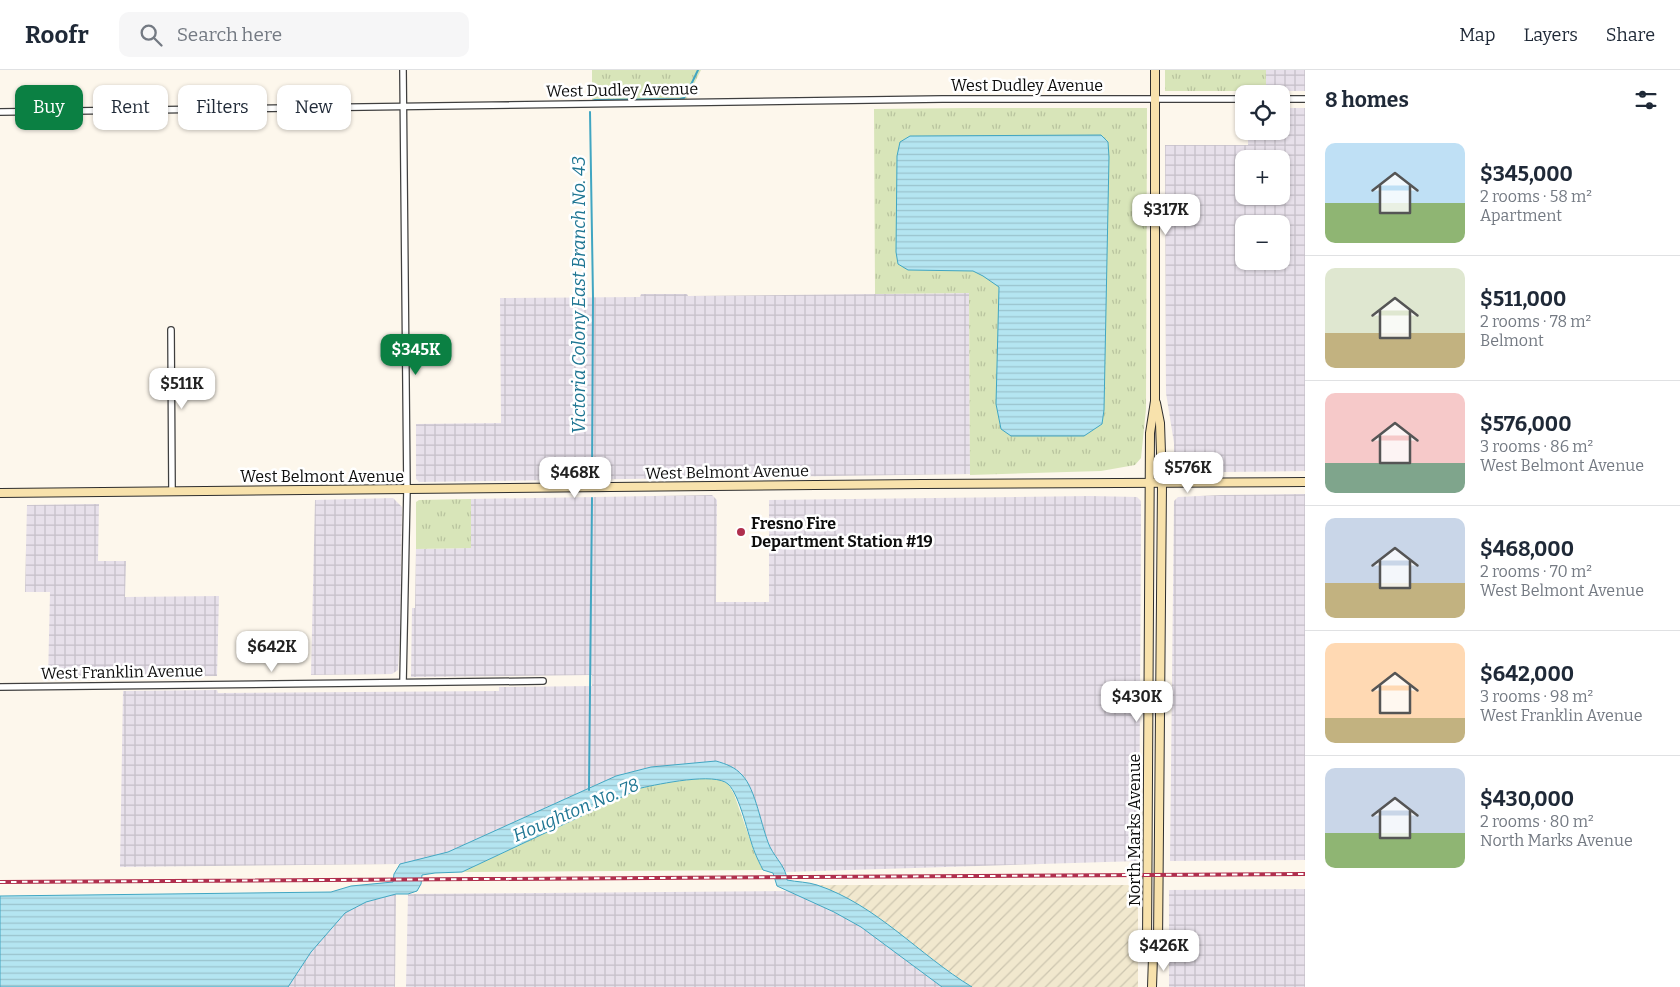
<!DOCTYPE html>
<meta charset="utf-8">
<style>
:root{--surface:#fff;--page:#f6f6f7;--text:#1f2937;--muted:#747a83;--line:#e0e1e3;--accent:#0b8043}
body{margin:0;font-family:Bitter,serif;background:var(--page);color:var(--text);height:100vh;display:flex;flex-direction:column;font-size:19px;white-space:nowrap}
*{box-sizing:border-box;margin:0}
p{font-size:16px;color:var(--muted)}
.icon{flex:none;width:28px;height:28px;fill:none;stroke:currentColor;stroke-width:2;stroke-linecap:round;stroke-linejoin:round}
.map{position:relative;flex:1;overflow:hidden}
.panel{display:flex;flex-direction:column;background:var(--surface);width:375px}
.panel>*{flex:none}
.hud{position:absolute;left:15px;top:15px;width:475px;height:45px;display:flex;gap:10px}
.buttons{position:absolute;left:1235px;top:15px;display:grid;gap:10px}
.buttons a{display:grid;place-items:center;width:55px;height:55px;border-radius:10px;background:var(--surface);box-shadow:0 1px 4px #0004;font-size:25px}
.price{position:absolute;translate:-50% -42px;padding:0 11px;border-radius:10px;background:#fff;color:#222;font-size:16px;line-height:32px;filter:drop-shadow(0 1px 2px #0008)}
.price::after{content:'';position:absolute;left:50%;top:30px;width:15px;height:11px;margin-left:-8px;background:inherit;clip-path:polygon(0 0,100% 0,50% 100%)}
.price.current{background:var(--accent);color:#fff}
ul{padding:0;list-style:none}
li{display:flex;align-items:center;gap:15px;height:125px;padding:0 20px}
li+li{border-top:1px solid var(--line)}
li span{display:grid;place-items:center;flex:none;width:140px;height:100px;border-radius:10px;color:#555}
li>.icon{margin-inline-start:auto}
span .icon{width:60px;height:60px;fill:#fffc;stroke-width:1}
li b{font-size:21px}
h2{display:flex;justify-content:space-between;align-items:center;height:60px;padding:0 20px;font-size:21px}
.tag{padding:0 18px;border-radius:10px;background:var(--surface);box-shadow:0 1px 4px #0004;font-size:18px;line-height:45px}
.tag.current{background:var(--accent);color:#fff}
header{display:flex;align-items:center;gap:30px;box-sizing:border-box;height:70px;padding:0 25px;background:var(--surface);border-bottom:1px solid var(--line)}
header strong{font-size:24px}
nav{display:flex;gap:28px;margin-inline-start:auto;font-size:18px}
.search{width:350px;height:45px;background:var(--page);display:flex;align-items:center;gap:12px;box-sizing:border-box;padding:0 18px;border-radius:10px;color:var(--muted);font-size:19px}
main{display:flex;flex:1;min-height:0}
.map>svg:first-child{display:block}
</style>
<header>
<strong>Roofr</strong>
<div class="search"><svg class="icon" aria-label="search" viewBox="0 0 24 24"><circle cx="10" cy="10" r="6"/><path d="M15 15l6 6"/></svg>Search here</div>
<nav><a>Map</a><a>Layers</a><a>Share</a></nav>
</header>
<main>
<div class="map">
<svg width="1305" height="917" viewBox="0 0 1305 917">
<defs>
<pattern id="industrial-grid" width="8" height="8" patternUnits="userSpaceOnUse" patternTransform="scale(1.25)"><rect width="8" height="8" fill="#e7e0ea"/><path d="M0 4h8M4 0v8" fill="none" stroke="#c5bfc8"/></pattern>
<pattern id="farmland-furrows" width="10" height="10" patternUnits="userSpaceOnUse" patternTransform="scale(1.25)"><rect width="10" height="10" fill="#f1e8ce"/><path d="M-1 1l2-2M0 10L10 0M9 11l2-2" fill="none" stroke="#cdc6b0"/></pattern>
<pattern id="grass-tufts" width="24" height="20" patternUnits="userSpaceOnUse" patternTransform="scale(1.25)"><rect width="24" height="20" fill="#d8e5b9"/><path d="M3 7l-1-3M5 7V3M7 7l1-3M15 17l-1-3M17 17v-4M19 17l1-3" fill="none" stroke="#b8c39e"/></pattern>
<pattern id="water-rules" width="6" height="5" patternUnits="userSpaceOnUse" patternTransform="scale(1.25)"><rect width="6" height="5" fill="#b4e5f1"/><path d="M0 2.5h6" fill="none" stroke="#9ac3cd"/></pattern>
</defs>
<rect width="100%" height="100%" fill="#fdf7ec"/>
<g fill="url(#industrial-grid)" fill-rule="evenodd">
<rect x="1266" y="0" width="39" height="21"/>
<path d="M1281,38H1305V401L1224,402L1195,394H1178L1174,390V373L1166,323L1165,75H1248V61H1281ZM1244,89H1281V126H1244ZM1244,154H1281V191H1244Z"/>
<path d="M969,223L970,404L419,412L416,409V354L501,353L500,228L640,227L641,224H687L688,226Z"/>
<path d="M1305,424V790L1170,791L1174,431L1178,427L1221,425Z"/>
<path d="M712,425L717,430L716,532H769V430L1090,426L1137,427L1141,431V460L1139,791L786,802L772,781L767,769L751,720L744,706L651,697L616,706L448,782L400,794L120,797L123,621L217,620L218,623L499,621V617L592,616V605L411,607L412,538H415L416,479L471,478V429Z"/>
<path d="M393,428L402,437L400,563L398,600L392,604L311,605L315,430Z"/>
<path d="M99,434L98,491H126L125,527L219,526L217,606L124,607L123,609L48,610L50,522H25L27,435Z"/>
<path d="M1305,819V917H1169V820Z"/>
<path d="M788,821L834,842L861,857L942,917H406L408,824Z"/>
<path d="M396,824L395,917H288L311,882L345,843L366,832Z"/>
</g>
<path fill="url(#farmland-furrows)" d="M816,815H1138V917H972L958,909L868,841L841,825Z"/>
<g fill="url(#grass-tufts)">
<path d="M592,0H701L686,30L592,31Z"/>
<rect x="1165" y="0" width="101" height="21"/>
<path d="M968,38H1147L1146,339L1141,388L1135,395L1101,401L970,405L969,223L875,224L874,39Z"/>
<path d="M471,429V478L416,479V432L419,430Z"/>
<path d="M705,708L718,709L728,714L734,724L755,784L763,800L462,802L641,718L656,714Z"/>
</g>
<g fill="url(#water-rules)" stroke="#41a6c2">
<path d="M1101,65L1108,72L1109,87L1104,340L1102,354L1084,366H1011L1001,359L996,334L999,217L983,206L973,201L908,200L898,194L896,182L897,86L900,72L910,66Z"/>
<path d="M716,691C726,694 735,697 742,705C756,719 761,757 770,777C776,789 786,797 787,810C797,812 808,812 817,815C877,835 919,885 972,917H942L861,857L834,842L777,816L773,803L763,800C760,794 757,788 755,783C748,766 740,725 728,714C715,702 659,714 641,718L462,802L435,803L422,805L421,814L417,821L408,824H396L366,832L345,843L311,882L288,917H0V826L331,822L351,816L393,812L394,804L400,794L448,782L616,706L651,697Z"/>
</g>
<g fill="none" stroke-linecap="round" stroke-linejoin="round">
<g stroke="#41a6c2" stroke-width="2">
<path d="M590,32L595,30L680,29L684,28L686,25L698,0"/>
<path d="M590,42L593,227L592,408"/>
<path d="M589,720L592,428"/>
</g>
<g stroke="#3f3f3f" stroke-width="8">
<g id="street">
<path d="M1281,29H1305"/>
<path d="M0,42L942,29H1244"/>
<path d="M171,260L172,421"/>
<path d="M403,612L407,419L403,0"/>
<path d="M0,617L543,611"/>
</g>
</g>
<g stroke="#2e2e2e" stroke-width="10">
<g id="secondary">
<path d="M0,423L922,414L1305,412"/>
<path d="M1153,887L1147,876L1150,363L1155,331V0"/>
<path d="M1152,917L1153,887L1158,875L1162,413L1160,353L1156,333"/>
</g>
</g>
<use href="#street" stroke="#fff" stroke-width="5.5"/>
<use href="#secondary" stroke="#f8e2ac" stroke-width="8"/>
<g stroke="#b02f4d" stroke-width="4">
<path id="rail" d="M0,812L1305,804"/>
</g>
<use href="#rail" stroke="#fff" stroke-width="2" stroke-dasharray="5.5" stroke-linecap="butt"/>
</g>
<circle fill="#b02f4d" stroke="#fff" stroke-width="2" cx="741" cy="462" r="5"/>
<g text-anchor="middle" dominant-baseline="central" stroke-width="5" stroke-linejoin="round" paint-order="stroke">
<g font-size="16" fill="#0c0c0c" stroke="#fff">
<text x="1027" y="15">West Dudley Avenue</text>
<text transform="translate(622 20) rotate(-1)">West Dudley Avenue</text>
<text transform="translate(727 402) rotate(-1)">West Belmont Avenue</text>
<text x="322" y="406">West Belmont Avenue</text>
<text transform="translate(122 602) rotate(-1)">West Franklin Avenue</text>
<text transform="translate(1134 760) rotate(-90)">North Marks Avenue</text>
</g>
<g font-size="16" font-weight="bold" fill="#0c0c0c" stroke="#fff" text-anchor="start">
<text x="751" y="453">Fresno Fire<tspan x="751" dy="18">Department Station #19</tspan></text>
</g>
<g font-size="18" font-style="italic" fill="#1f7693" stroke="#fff">
<text transform="translate(579 225) rotate(-90)">Victoria Colony East Branch No. 43</text>
<text transform="translate(576 740) rotate(-23)">Houghton No. 78</text>
</g>
</g>
</svg>
<div class="buttons">
<a><svg class="icon" aria-label="locate" viewBox="0 0 24 24"><circle cx="12" cy="12" r="6"/><path d="M12 2v4M12 18v4M2 12h4M18 12h4"/></svg></a>
<a>+</a>
<a>−</a>
</div>
<b class="price" style="left:1166px;top:166px">$317K</b>
<b class="price current" style="left:416px;top:306px">$345K</b>
<b class="price" style="left:182px;top:340px">$511K</b>
<b class="price" style="left:1188px;top:424px">$576K</b>
<b class="price" style="left:575px;top:429px">$468K</b>
<b class="price" style="left:272px;top:603px">$642K</b>
<b class="price" style="left:1137px;top:653px">$430K</b>
<b class="price" style="left:1164px;top:902px">$426K</b>
<div class="hud">
<a class="tag current">Buy</a>
<a class="tag">Rent</a>
<a class="tag">Filters</a>
<a class="tag">New</a>
</div>
</div>
<section class="panel">
<h2>8 homes<svg class="icon" aria-label="filters" viewBox="0 0 24 24"><path d="M4 7h16M4 17h16"/><circle cx="9" cy="7" r="2"/><circle cx="15" cy="17" r="2"/></svg></h2>
<ul>
<li><span style="background:linear-gradient(#bfe0f5 60%,#8fb573 0)"><svg class="icon" aria-label="home" viewBox="0 0 24 24"><path d="M3 11l9-7 9 7M6 9v11h12V9"/></svg></span><div><b>$345,000</b><p>2 rooms · 58 m²</p><p>Apartment</p></div></li>
<li><span style="background:linear-gradient(#dfe7d0 65%,#c2b280 0)"><svg class="icon" aria-label="home" viewBox="0 0 24 24"><path d="M3 11l9-7 9 7M6 9v11h12V9"/></svg></span><div><b>$511,000</b><p>2 rooms · 78 m²</p><p>Belmont</p></div></li>
<li><span style="background:linear-gradient(#f6c9c9 70%,#7fa58c 0)"><svg class="icon" aria-label="home" viewBox="0 0 24 24"><path d="M3 11l9-7 9 7M6 9v11h12V9"/></svg></span><div><b>$576,000</b><p>3 rooms · 86 m²</p><p>West Belmont Avenue</p></div></li>
<li><span style="background:linear-gradient(#c9d6e8 65%,#c2b280 0)"><svg class="icon" aria-label="home" viewBox="0 0 24 24"><path d="M3 11l9-7 9 7M6 9v11h12V9"/></svg></span><div><b>$468,000</b><p>2 rooms · 70 m²</p><p>West Belmont Avenue</p></div></li>
<li><span style="background:linear-gradient(#ffd9b3 75%,#c2b280 0)"><svg class="icon" aria-label="home" viewBox="0 0 24 24"><path d="M3 11l9-7 9 7M6 9v11h12V9"/></svg></span><div><b>$642,000</b><p>3 rooms · 98 m²</p><p>West Franklin Avenue</p></div></li>
<li><span style="background:linear-gradient(#c9d6e8 65%,#8fb573 0)"><svg class="icon" aria-label="home" viewBox="0 0 24 24"><path d="M3 11l9-7 9 7M6 9v11h12V9"/></svg></span><div><b>$430,000</b><p>2 rooms · 80 m²</p><p>North Marks Avenue</p></div></li>
</ul>
</section>
</main>
